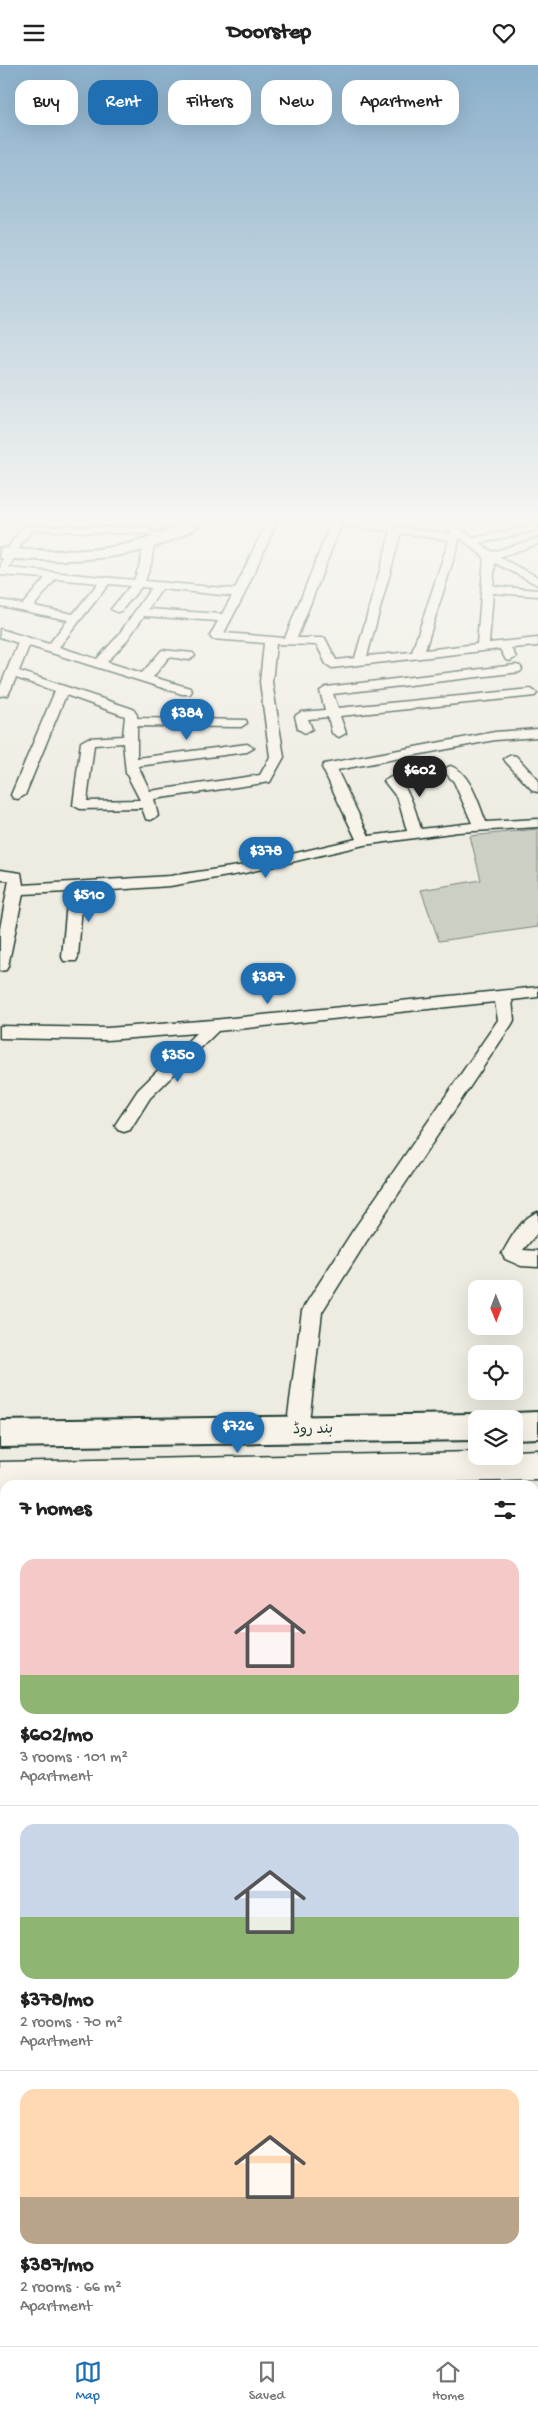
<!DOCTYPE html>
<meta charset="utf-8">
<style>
:root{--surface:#fff;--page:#f6f6f6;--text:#222;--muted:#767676;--line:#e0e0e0;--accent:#1f6fb2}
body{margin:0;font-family:"Gochi Hand","Playpen Sans Arabic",sans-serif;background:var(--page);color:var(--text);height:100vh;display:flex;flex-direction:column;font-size:19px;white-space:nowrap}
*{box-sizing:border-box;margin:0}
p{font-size:16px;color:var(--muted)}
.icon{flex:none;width:28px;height:28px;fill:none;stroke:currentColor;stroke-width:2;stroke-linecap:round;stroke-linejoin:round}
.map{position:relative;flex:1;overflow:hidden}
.details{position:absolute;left:0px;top:1415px;width:539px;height:866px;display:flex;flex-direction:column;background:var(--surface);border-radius:15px 15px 0 0;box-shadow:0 5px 20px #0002}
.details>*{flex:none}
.top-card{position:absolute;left:15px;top:15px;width:509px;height:45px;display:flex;gap:10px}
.needle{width:32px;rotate:179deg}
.fabs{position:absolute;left:468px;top:1215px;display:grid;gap:10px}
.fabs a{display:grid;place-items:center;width:55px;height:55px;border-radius:10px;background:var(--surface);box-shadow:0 5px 20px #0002;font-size:25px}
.price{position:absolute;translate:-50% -42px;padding:0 11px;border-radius:18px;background:var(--accent);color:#fff;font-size:16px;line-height:32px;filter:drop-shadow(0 1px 2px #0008)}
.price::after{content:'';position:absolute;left:50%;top:30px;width:15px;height:11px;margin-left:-8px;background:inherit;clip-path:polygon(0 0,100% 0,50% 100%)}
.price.on{background:#222;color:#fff}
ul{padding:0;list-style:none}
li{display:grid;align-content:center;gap:10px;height:265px;padding:0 20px}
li+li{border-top:1px solid var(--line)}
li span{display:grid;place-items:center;height:155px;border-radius:15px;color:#555}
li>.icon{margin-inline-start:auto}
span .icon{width:90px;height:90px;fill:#fffc;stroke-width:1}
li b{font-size:21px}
h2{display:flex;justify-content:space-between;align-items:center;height:60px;padding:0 20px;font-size:21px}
.pill{padding:0 18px;border-radius:15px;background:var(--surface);box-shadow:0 5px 20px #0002;font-size:18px;line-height:45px}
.pill.on{background:var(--accent);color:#fff}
header{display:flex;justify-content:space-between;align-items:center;height:65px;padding:0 20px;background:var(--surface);font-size:22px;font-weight:800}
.dock{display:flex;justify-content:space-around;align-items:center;height:70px;border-top:1px solid var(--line);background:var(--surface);font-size:14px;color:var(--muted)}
.dock a{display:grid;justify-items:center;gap:2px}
.dock .on{color:var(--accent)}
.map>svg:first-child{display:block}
</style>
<header><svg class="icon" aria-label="menu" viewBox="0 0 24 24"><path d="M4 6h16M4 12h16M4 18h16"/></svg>Doorstep<svg class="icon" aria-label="heart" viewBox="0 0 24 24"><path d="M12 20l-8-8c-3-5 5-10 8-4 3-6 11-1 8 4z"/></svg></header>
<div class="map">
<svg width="538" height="2281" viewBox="0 0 538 2281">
<rect width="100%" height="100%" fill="#eeece1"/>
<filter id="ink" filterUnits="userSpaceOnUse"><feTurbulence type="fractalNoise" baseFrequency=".02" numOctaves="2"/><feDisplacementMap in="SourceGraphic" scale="10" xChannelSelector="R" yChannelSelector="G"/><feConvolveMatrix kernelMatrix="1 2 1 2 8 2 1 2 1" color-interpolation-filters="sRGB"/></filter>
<g filter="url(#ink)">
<path fill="#cccfc4" stroke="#76867c" d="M538,764V862L439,876L421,825L481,815L470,771Z"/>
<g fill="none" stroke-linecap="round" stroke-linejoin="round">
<g stroke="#1f3d34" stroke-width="18">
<path id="service" d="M448,2276V2281"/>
</g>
<g stroke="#1f3d34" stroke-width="3">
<g id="minor">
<path d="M269,452H279L245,528L224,568L285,573L331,458L309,455L304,452H344V454L451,469V467L440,457L441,455L455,452H473L472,454L453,458L473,473L538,459V465L480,478L492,487L538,473V479L499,492L538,512V520L495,498L493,521L538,525V531L493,528L489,578L538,573V581L511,583L516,592L510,596L506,595L500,584L332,603L326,599L317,580L276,579L272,617L284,692L270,717L154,734L158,751L151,755L146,754L142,743L80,744L73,740L81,677L88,673L123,671L125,651L66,630L25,730L18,734L13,733L11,730L55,626L16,613L8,630L0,631V622L18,578L0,572V564L49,579L68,555L0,541V535L23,539L45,513L0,510C0,490 13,475 25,460L145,463L159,469L154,472L144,469L32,465L19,483L9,503L134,515L140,499L144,479L149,476L154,479L151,499L145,516L235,524ZM341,460L391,466L355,593L336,595L325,573H297ZM401,468L449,475L412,587L367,591ZM460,473L484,492L477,579L425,585ZM56,514L98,518L73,549L34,541ZM109,519L130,521L111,544L117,547L121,546L141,522L151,523L117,572L97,594L59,582ZM162,524L232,531L222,549L148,544ZM144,551L218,556L210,571L212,574L264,578L260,617L270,692L260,710L150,726L138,701L247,687L254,683L247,679L137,693V661L241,662L247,658L246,655L137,653V650L133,644L19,606L29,581L182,629H190L192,626L190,623L153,612L169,592L189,595L195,591L193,588L162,585L142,608L107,597L125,578ZM123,678L126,708L140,735L87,736L94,680Z"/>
<path d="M516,600L520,601L522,604L520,607L333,629L338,643L531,624L537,628L535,631L340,651L346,668L339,672L332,668L328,652L308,654L312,664L305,668L298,664L295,651L301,647L325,645L320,626L326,622Z"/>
<path d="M538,664V672L495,675L337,705L369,771L407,766L398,734L384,716L391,712C409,716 416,749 421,764L472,758L454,717L443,705L450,701C470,706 479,740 486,757L538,754V762L458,767L364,780L245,808L170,821L83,827L78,892L76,896H64L62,892L68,827L23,829L8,901L6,905L0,906V864L9,815H0V805L21,808L23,820L170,811L245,800L356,774L322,702L324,699L495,667Z"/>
<path d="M511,690L516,691L538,715V727L533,726L506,697L504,694Z"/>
<path d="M538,922V932L512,935L514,955L512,959L366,1177L322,1247L308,1365L305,1372L297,1375L289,1372L286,1365L302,1246L305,1240L352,1167L498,955L495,937L218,966L150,1033L130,1065L124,1067L118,1065L115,1060L138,1025L196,968L107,975L0,973V961L107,963L213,955Z"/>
<path d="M538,1147V1167L523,1185L538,1186V1202L521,1201L505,1194L502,1189C510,1174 522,1152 538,1147Z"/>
</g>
</g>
<g stroke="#1f3d34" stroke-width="4">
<g id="secondary">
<path d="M190,452H206C200,462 185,469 175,474C120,498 58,497 0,493V483C65,488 134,491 190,452Z"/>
<path d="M538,1347V1373L514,1374V1354H502L503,1352L514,1348Z"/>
<path d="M476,1349L487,1354H476V1375L0,1382V1356Z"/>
<rect x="0" y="1480" width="5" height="30"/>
<path d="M534,1576L538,1578V1612L534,1610Z"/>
</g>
</g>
<g stroke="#1f3d34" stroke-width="3">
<g id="motorway">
<path d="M538,1385V1415L297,1420H5V1427H0V1397L476,1387V1391H514V1386Z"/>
<rect x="0" y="1434" width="5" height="30"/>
<path d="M534,1438L538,1439V1471L534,1470Z"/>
<path d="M538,1501V1536L534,1538V1503Z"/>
</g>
</g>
<use href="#service" stroke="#f7f3e8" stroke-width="14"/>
<use href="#minor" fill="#f7f3e8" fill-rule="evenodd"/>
<use href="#secondary" fill="#f7f3e8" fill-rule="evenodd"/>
<use href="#motorway" fill="#f7f3e8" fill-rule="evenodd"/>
</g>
</g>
<linearGradient id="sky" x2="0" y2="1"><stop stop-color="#8bb0cb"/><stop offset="0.59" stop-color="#f7f6f2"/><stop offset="1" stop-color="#f7f6f2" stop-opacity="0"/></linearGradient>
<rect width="538" height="771" fill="url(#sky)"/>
<g text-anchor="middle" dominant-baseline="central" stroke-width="4" stroke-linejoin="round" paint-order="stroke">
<g font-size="15" fill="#1f3d34" stroke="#f7f3e8">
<text transform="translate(313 1365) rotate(-1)">بند روڈ</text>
</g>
</g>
</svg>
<div class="fabs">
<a><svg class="needle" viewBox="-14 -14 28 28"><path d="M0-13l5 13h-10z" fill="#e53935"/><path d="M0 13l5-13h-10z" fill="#767676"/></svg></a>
<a><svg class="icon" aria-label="locate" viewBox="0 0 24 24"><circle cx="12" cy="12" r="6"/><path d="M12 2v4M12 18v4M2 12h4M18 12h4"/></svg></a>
<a><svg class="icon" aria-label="layers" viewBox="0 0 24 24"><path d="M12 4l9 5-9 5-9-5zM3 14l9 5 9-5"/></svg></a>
</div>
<b class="price" style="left:187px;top:676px">$384</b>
<b class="price on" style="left:420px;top:733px">$602</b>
<b class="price" style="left:266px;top:814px">$378</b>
<b class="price" style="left:89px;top:858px">$510</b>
<b class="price" style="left:268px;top:940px">$387</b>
<b class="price" style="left:178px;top:1018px">$350</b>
<b class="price" style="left:238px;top:1389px">$726</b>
<div class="top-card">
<a class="pill">Buy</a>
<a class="pill on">Rent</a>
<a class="pill">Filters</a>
<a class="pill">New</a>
<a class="pill">Apartment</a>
</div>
<section class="details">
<h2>7 homes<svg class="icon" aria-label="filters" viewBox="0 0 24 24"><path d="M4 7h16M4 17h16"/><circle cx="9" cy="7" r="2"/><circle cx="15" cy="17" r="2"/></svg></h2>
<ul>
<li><span style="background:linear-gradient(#f6c9c9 75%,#8fb573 0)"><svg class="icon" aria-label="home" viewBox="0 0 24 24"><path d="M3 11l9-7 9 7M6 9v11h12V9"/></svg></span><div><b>$602/mo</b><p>3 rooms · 101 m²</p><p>Apartment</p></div></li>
<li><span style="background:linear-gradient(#c9d6e8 60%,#8fb573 0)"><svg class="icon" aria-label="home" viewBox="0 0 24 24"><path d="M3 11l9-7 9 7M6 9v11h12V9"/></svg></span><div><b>$378/mo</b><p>2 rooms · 70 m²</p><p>Apartment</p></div></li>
<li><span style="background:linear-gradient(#ffd9b3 70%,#b9a48a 0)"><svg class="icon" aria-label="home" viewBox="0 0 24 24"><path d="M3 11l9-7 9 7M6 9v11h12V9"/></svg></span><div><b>$387/mo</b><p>2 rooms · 66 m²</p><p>Apartment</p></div></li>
</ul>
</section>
</div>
<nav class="dock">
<a class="on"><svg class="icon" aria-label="map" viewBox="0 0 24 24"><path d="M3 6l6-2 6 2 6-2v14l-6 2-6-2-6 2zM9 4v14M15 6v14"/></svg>Map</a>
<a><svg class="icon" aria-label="saved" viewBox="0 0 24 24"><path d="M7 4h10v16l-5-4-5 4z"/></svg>Saved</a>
<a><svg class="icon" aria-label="home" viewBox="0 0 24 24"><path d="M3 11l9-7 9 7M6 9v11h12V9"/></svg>Home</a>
</nav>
